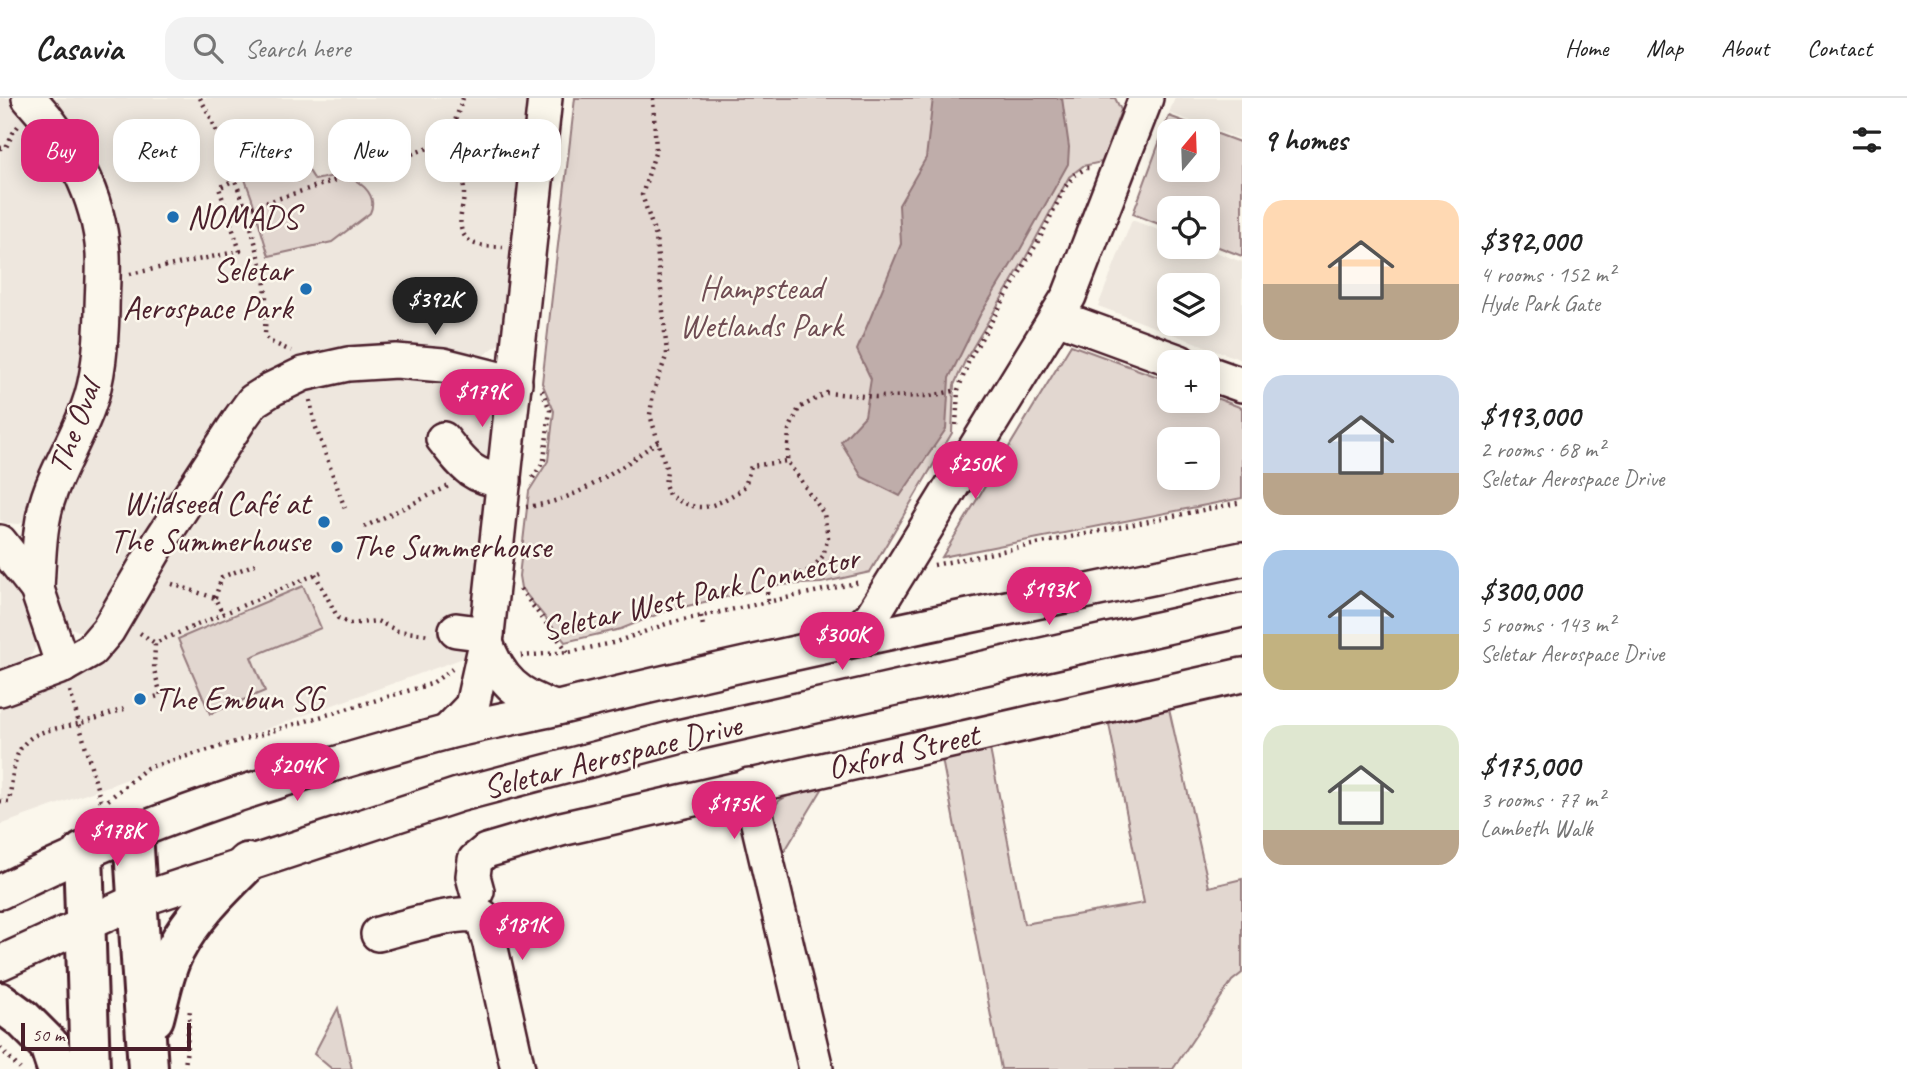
<!DOCTYPE html>
<meta charset="utf-8">
<style>
:root{--surface:#fff;--page:#f2f2f2;--text:#222;--muted:#767676;--line:#e0e0e0;--accent:#db2777}
body{margin:0;font-family:Caveat,sans-serif;background:var(--page);color:var(--text);height:100vh;display:flex;flex-direction:column;font-size:26px;white-space:nowrap}
*{box-sizing:border-box;margin:0}
p{font-size:23px;color:var(--muted)}
.icon{flex:none;width:38px;height:38px;fill:none;stroke:currentColor;stroke-width:2;stroke-linecap:round;stroke-linejoin:round}
.map{position:relative;flex:1;overflow:hidden}
.details{display:flex;flex-direction:column;background:var(--surface);width:665px}
.details>*{flex:none}
.top-card{position:absolute;left:21px;top:21px;width:665px;height:63px;display:flex;gap:14px}
.needle{width:46px;rotate:19deg}
.buttons{position:absolute;left:1157px;top:21px;display:grid;gap:14px}
.buttons a{display:grid;place-items:center;width:63px;height:63px;border-radius:14px;background:var(--surface);box-shadow:0 4px 18px #0003;font-size:35px}
.scale{position:absolute;left:21px;bottom:18px;width:170px;box-sizing:border-box;padding-left:7px;border:4px solid #4a1f2b;border-top:0;font-size:19px;line-height:24px;white-space:nowrap;color:#4a1f2b;-webkit-text-stroke:5px #fbf7ec;paint-order:stroke}
.price{position:absolute;translate:-50% -60px;padding:0 16px;border-radius:24px;background:var(--accent);color:#fff;font-size:23px;line-height:46px;filter:drop-shadow(0 2px 4px #0008)}
.price::after{content:'';position:absolute;left:50%;top:42px;width:21px;height:16px;margin-left:-10px;background:inherit;clip-path:polygon(0 0,100% 0,50% 100%)}
.price.current{background:#222;color:#fff}
ul{padding:0;list-style:none}
li{display:flex;align-items:center;gap:21px;height:175px;padding:0 21px}
li span{display:grid;place-items:center;flex:none;width:196px;height:140px;border-radius:21px;color:#555}
li>.icon{margin-inline-start:auto}
span .icon{width:84px;height:84px;fill:#fffc;stroke-width:1}
li b{font-size:30px}
h2{display:flex;justify-content:space-between;align-items:center;height:84px;padding:0 21px;font-size:30px}
.tag{padding:0 24px;border-radius:21px;background:var(--surface);box-shadow:0 4px 18px #0003;font-size:24px;line-height:63px}
.tag.current{background:var(--accent);color:#fff}
header{display:flex;align-items:center;gap:42px;box-sizing:border-box;height:98px;padding:0 35px;background:var(--surface);border-bottom:2px solid var(--line)}
header strong{font-size:33px}
nav{display:flex;gap:38px;margin-inline-start:auto;font-size:24px}
.search{width:490px;height:63px;background:var(--page);display:flex;align-items:center;gap:18px;box-sizing:border-box;padding:0 24px;border-radius:21px;color:var(--muted);font-size:26px}
main{display:flex;flex:1;min-height:0}
.map>svg:first-child{display:block}
</style>
<header>
<strong>Casavia</strong>
<div class="search"><svg class="icon" aria-label="search" viewBox="0 0 24 24"><circle cx="10" cy="10" r="6"/><path d="M15 15l6 6"/></svg>Search here</div>
<nav><a>Home</a><a>Map</a><a>About</a><a>Contact</a></nav>
</header>
<main>
<div class="map">
<svg width="1242" height="971" viewBox="0 0 1242 971">
<rect width="100%" height="100%" fill="#fbf7ec"/>
<filter id="ink" filterUnits="userSpaceOnUse"><feTurbulence type="fractalNoise" baseFrequency=".0143" numOctaves="2"/><feDisplacementMap in="SourceGraphic" scale="14" xChannelSelector="R" yChannelSelector="G"/><feConvolveMatrix kernelMatrix="1 2 1 2 8 2 1 2 1" color-interpolation-filters="sRGB"/></filter>
<g filter="url(#ink)">
<g fill="#eee7de" fill-rule="evenodd">
<path d="M0,0H13L47,44L78,109L85,136L86,166L85,240L79,283L70,316L53,341L39,374L31,422L19,426L5,425L0,422Z"/>
<path d="M51,0H529L505,237L500,245L484,257L466,258L418,249H341L310,257L262,279L96,522L87,532L78,533L67,528L60,514L57,499L61,413L70,384L105,302L117,261L121,200L116,144Z"/>
<path d="M1175,0H1242V42L1169,15Z"/>
<path d="M1132,122L1169,136V149H1202L1242,164V262L1098,208ZM1169,187H1208V226H1169Z"/>
<path d="M345,279H425L501,297L469,558L0,727V601L91,567L266,313L294,294Z"/>
<path d="M0,464L22,495L39,540L32,556L15,570L0,575Z"/>
</g>
<g fill="#e2d7d0" stroke="#967b7e" stroke-width="2" fill-rule="evenodd">
<path d="M575,0H1115L1121,12L1102,64L1083,68L1069,79L1026,159L966,261L954,287L952,335L870,474L821,485L777,487L666,513L621,531L565,544L521,490L519,478L529,393L548,363L554,313L542,285Z"/>
<path d="M1169,18L1242,45V158L1208,145V110H1169V130L1133,116ZM1208,33V72H1169V33Z"/>
<path d="M268,38C293,40 302,63 315,82C322,81 330,78 338,78C357,78 379,96 370,115L332,144L269,158C263,140 258,122 253,104C245,78 223,42 268,38Z"/>
<path d="M1071,247L1169,283V303H1208V297L1242,310V400L942,459ZM1169,341H1208V380H1169Z"/>
<path d="M303,488L321,530L251,559L265,593L210,616L178,541Z"/>
<path d="M1169,611L1209,789L1242,781V875L1232,883L1173,971H1001L942,661L990,651L1024,826L1144,805L1109,626Z"/>
<path d="M824,688L783,756C768,697 767,704 824,688Z"/>
<path d="M338,910L352,971H332L314,956Z"/>
</g>
<path fill="#bfadaa" stroke="#907477" stroke-width="2" d="M933,0H1062L1069,49L1068,66L1020,152L980,217L949,280L946,331L900,398L862,379L841,344L865,318L871,281L857,252L901,146L899,107L926,60Z"/>
<g fill="none" stroke-linecap="round" stroke-linejoin="round">
<g stroke="#4a1f2b" stroke-width="38">
<g id="minor">
<path d="M29,0C69,43 99,97 103,156C104,175 102,195 102,214C101,245 99,280 88,309C78,337 62,363 51,392C39,423 39,457 37,491"/>
<path d="M1057,219L1180,264"/>
<path d="M1208,275L1242,287"/>
<path d="M443,341C463,366 470,379 504,383"/>
<path d="M0,444L37,491L63,568"/>
<path d="M456,532L487,536"/>
<path d="M845,544L872,518L1069,198L1146,0"/>
<path d="M486,545C500,582 517,598 555,610"/>
<path d="M0,591L63,568L91,552L108,532L159,445L240,321L253,303L272,291L303,276L348,266L396,263L443,267L515,285"/>
<path d="M447,634L472,608L486,545L545,0"/>
<path d="M749,687L816,971"/>
<path d="M477,793L473,778L475,762L486,753L561,731L1242,577"/>
<path d="M0,794C141,723 292,676 444,635C482,625 520,619 558,610C785,554 1014,509 1242,461"/>
<path d="M378,836C403,830 459,811 482,818L490,846L518,971"/>
<path d="M0,865L136,803L458,697L678,639L1242,512"/>
</g>
</g>
<g stroke="#4a1f2b" stroke-width="44">
<g id="major">
<path d="M133,735L148,971"/>
<path d="M83,754L90,971"/>
<path d="M0,904L23,921L49,947L57,971"/>
<path d="M154,920C160,898 164,872 175,852C193,818 220,792 247,765"/>
</g>
</g>
<g stroke="#4a1f2b" stroke-width="4.5" stroke-dasharray="2 5" stroke-linecap="butt">
<path d="M200,0L212,22L246,111L263,173L266,196L265,238L271,244L291,253"/>
<path d="M463,0C460,10 455,21 453,31C450,52 464,74 464,95C464,108 456,125 464,137C472,150 490,148 503,149"/>
<path d="M653,0L656,52L642,97L656,139L667,256L653,295L650,317L658,343"/>
<path d="M0,50L6,49L13,35L19,27"/>
<path d="M246,111L370,71L453,41"/>
<path d="M130,176L240,153L219,90L234,82"/>
<path d="M310,302L315,327L345,411"/>
<path d="M956,327L958,292L970,260L1040,140L1065,89L1075,77L1086,70H1091"/>
<path d="M533,380L544,362L550,312L541,290"/>
<path d="M526,409C577,403 617,373 658,343L667,373L665,386L669,397C701,417 711,410 741,392L745,388L751,368L787,363"/>
<path d="M364,429L449,388"/>
<path d="M934,467L1242,404"/>
<path d="M315,476L338,520L350,526L377,523L398,533L431,537"/>
<path d="M172,486L215,500L222,515"/>
<path d="M520,491L568,554"/>
<path d="M215,500L222,479L258,465"/>
<path d="M768,503L767,493L771,485L811,472L823,458L828,439L824,416L787,363L789,332L799,310L827,295L876,299L930,298L958,292"/>
<path d="M701,518L703,528"/>
<path d="M140,535L155,545"/>
<path d="M521,558L569,554L613,545L669,525L861,484"/>
<path d="M70,593L101,704"/>
<path d="M155,599L161,597L154,572L155,545L321,474"/>
<path d="M108,702L147,670L431,586L452,571"/>
<path d="M0,703L9,704C12,688 12,664 21,650C34,630 61,631 81,625C95,621 110,616 124,611"/>
<path d="M0,950L20,971"/>
<path d="M185,971L190,911"/>
</g>
<use href="#minor" stroke="#fbf7ec" stroke-width="33"/>
<use href="#major" stroke="#fbf7ec" stroke-width="38"/>
</g>
</g>
<g fill="#1f6fb2" stroke="#fbf7ec" stroke-width="2.5">
<circle cx="173" cy="119" r="7"/>
<circle cx="306" cy="191" r="7"/>
<circle cx="324" cy="424" r="7"/>
<circle cx="337" cy="449" r="7"/>
<circle cx="140" cy="601" r="7"/>
</g>
<g text-anchor="middle" dominant-baseline="central" stroke-width="5" stroke-linejoin="round" paint-order="stroke">
<g font-size="33" fill="#4a1f2b" stroke="#fbf7ec" text-anchor="start">
<text x="187" y="119">NOMADS</text>
<text x="292" y="172" text-anchor="end">Seletar<tspan x="292" dy="38">Aerospace Park</tspan></text>
<text x="310" y="405" text-anchor="end">Wildseed Café at<tspan x="310" dy="38">The Summerhouse</tspan></text>
<text x="351" y="449">The Summerhouse</text>
<text x="154" y="601">The Embun SG</text>
</g>
<g font-size="33" fill="#704d54" stroke="#fbf7ec">
<text x="761" y="190">Hampstead<tspan x="761" dy="38">Wetlands Park</tspan></text>
</g>
<g font-size="33" fill="#4a1f2b" stroke="#fbf7ec">
<text transform="translate(74 329) rotate(-70)">The Oval</text>
<text transform="translate(700 495) rotate(-13)">Seletar West Park Connector</text>
<text transform="translate(903 653) rotate(-13)">Oxford Street</text>
<text transform="translate(612 658) rotate(-14)">Seletar Aerospace Drive</text>
</g>
</g>
</svg>
<div class="buttons">
<a><svg class="needle" viewBox="-14 -14 28 28"><path d="M0-13l5 13h-10z" fill="#e53935"/><path d="M0 13l5-13h-10z" fill="#767676"/></svg></a>
<a><svg class="icon" aria-label="locate" viewBox="0 0 24 24"><circle cx="12" cy="12" r="6"/><path d="M12 2v4M12 18v4M2 12h4M18 12h4"/></svg></a>
<a><svg class="icon" aria-label="layers" viewBox="0 0 24 24"><path d="M12 4l9 5-9 5-9-5zM3 14l9 5 9-5"/></svg></a>
<a>+</a>
<a>−</a>
</div>
<div class="scale">50 m</div>
<b class="price current" style="left:435px;top:239px">$392K</b>
<b class="price" style="left:482px;top:331px">$179K</b>
<b class="price" style="left:975px;top:403px">$250K</b>
<b class="price" style="left:1049px;top:529px">$193K</b>
<b class="price" style="left:842px;top:574px">$300K</b>
<b class="price" style="left:297px;top:705px">$204K</b>
<b class="price" style="left:734px;top:743px">$175K</b>
<b class="price" style="left:117px;top:770px">$178K</b>
<b class="price" style="left:522px;top:864px">$181K</b>
<div class="top-card">
<a class="tag current">Buy</a>
<a class="tag">Rent</a>
<a class="tag">Filters</a>
<a class="tag">New</a>
<a class="tag">Apartment</a>
</div>
</div>
<section class="details">
<h2>9 homes<svg class="icon" aria-label="filters" viewBox="0 0 24 24"><path d="M4 7h16M4 17h16"/><circle cx="9" cy="7" r="2"/><circle cx="15" cy="17" r="2"/></svg></h2>
<ul>
<li><span style="background:linear-gradient(#ffd9b3 60%,#b9a48a 0)"><svg class="icon" aria-label="home" viewBox="0 0 24 24"><path d="M3 11l9-7 9 7M6 9v11h12V9"/></svg></span><div><b>$392,000</b><p>4 rooms · 152 m²</p><p>Hyde Park Gate</p></div></li>
<li><span style="background:linear-gradient(#c9d6e8 70%,#b9a48a 0)"><svg class="icon" aria-label="home" viewBox="0 0 24 24"><path d="M3 11l9-7 9 7M6 9v11h12V9"/></svg></span><div><b>$193,000</b><p>2 rooms · 68 m²</p><p>Seletar Aerospace Drive</p></div></li>
<li><span style="background:linear-gradient(#a9c7e8 60%,#c2b280 0)"><svg class="icon" aria-label="home" viewBox="0 0 24 24"><path d="M3 11l9-7 9 7M6 9v11h12V9"/></svg></span><div><b>$300,000</b><p>5 rooms · 143 m²</p><p>Seletar Aerospace Drive</p></div></li>
<li><span style="background:linear-gradient(#dfe7d0 75%,#b9a48a 0)"><svg class="icon" aria-label="home" viewBox="0 0 24 24"><path d="M3 11l9-7 9 7M6 9v11h12V9"/></svg></span><div><b>$175,000</b><p>3 rooms · 77 m²</p><p>Lambeth Walk</p></div></li>
</ul>
</section>
</main>
